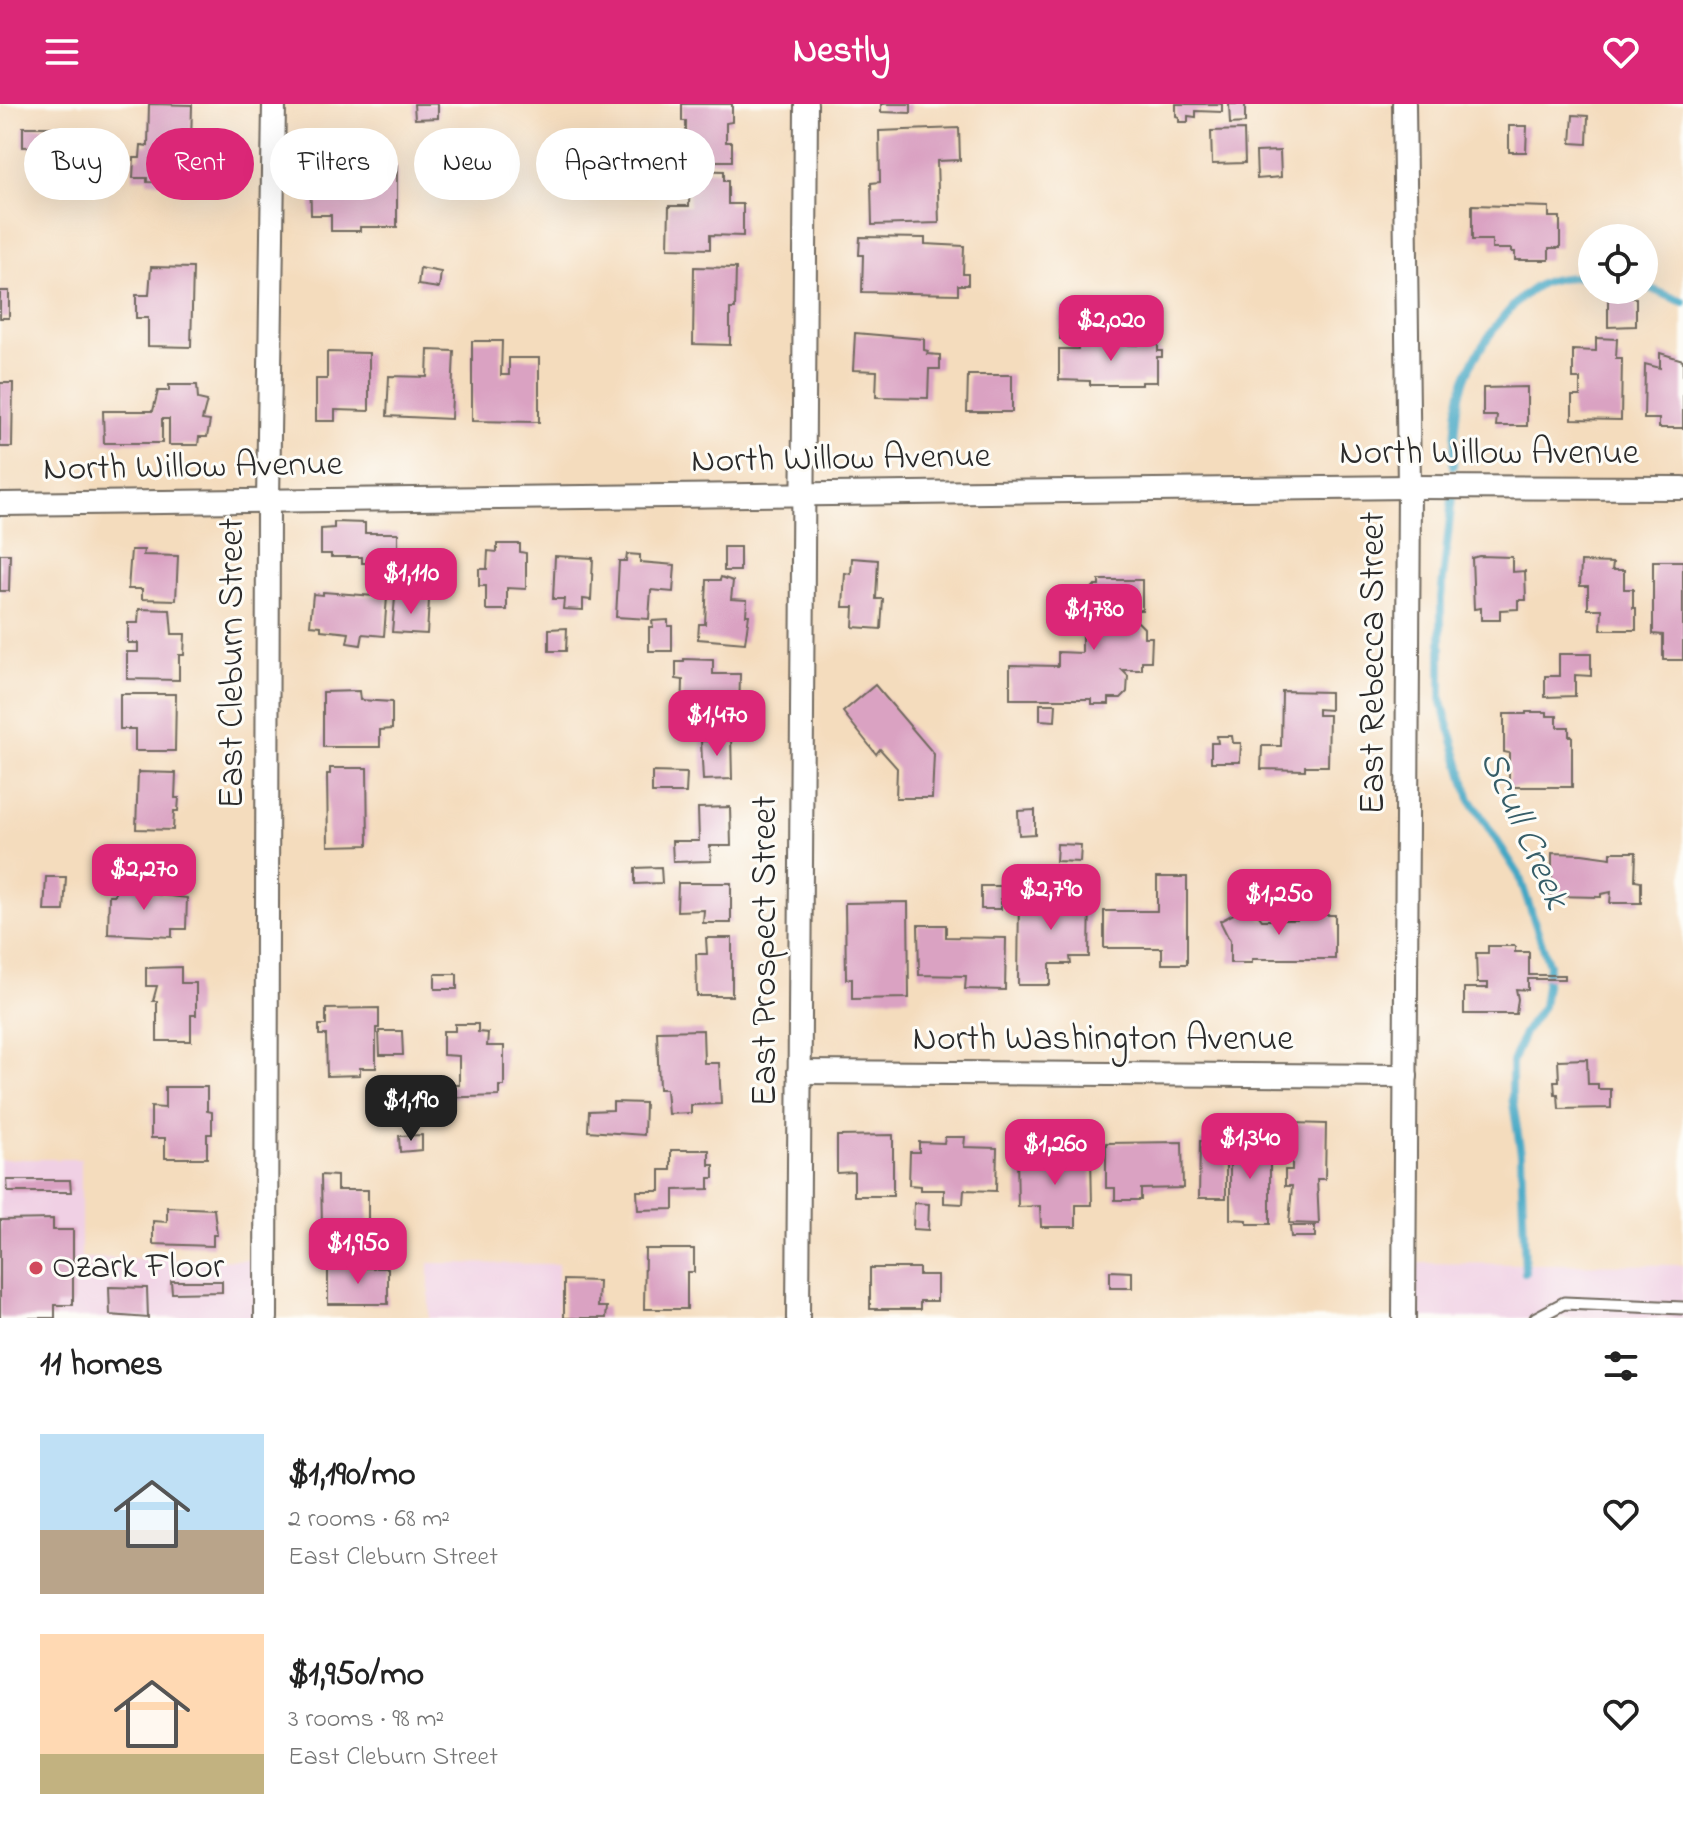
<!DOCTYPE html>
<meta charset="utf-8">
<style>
:root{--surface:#fff;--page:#f2f2f2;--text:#222;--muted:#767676;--accent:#db2777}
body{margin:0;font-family:"Indie Flower",sans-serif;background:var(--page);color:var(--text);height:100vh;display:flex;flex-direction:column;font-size:30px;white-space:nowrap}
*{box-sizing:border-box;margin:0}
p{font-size:26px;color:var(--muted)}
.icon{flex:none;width:44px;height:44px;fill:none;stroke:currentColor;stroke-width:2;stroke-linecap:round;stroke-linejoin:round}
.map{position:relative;height:1214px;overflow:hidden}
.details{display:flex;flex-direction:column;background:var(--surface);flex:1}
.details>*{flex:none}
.guide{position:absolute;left:24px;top:24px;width:800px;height:72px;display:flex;gap:16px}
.tools{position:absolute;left:1578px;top:120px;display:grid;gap:16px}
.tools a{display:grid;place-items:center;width:80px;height:80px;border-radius:50%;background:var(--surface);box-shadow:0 8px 32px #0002;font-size:40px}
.price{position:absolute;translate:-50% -68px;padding:0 18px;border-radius:16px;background:var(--accent);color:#fff;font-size:26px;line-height:52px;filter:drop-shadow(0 2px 4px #0008)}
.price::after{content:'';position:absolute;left:50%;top:48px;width:24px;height:18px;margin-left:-12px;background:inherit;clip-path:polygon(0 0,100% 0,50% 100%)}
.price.active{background:#222;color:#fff}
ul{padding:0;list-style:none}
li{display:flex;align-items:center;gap:24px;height:200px;padding:0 40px}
li span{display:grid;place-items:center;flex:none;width:224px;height:160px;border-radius:0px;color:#555}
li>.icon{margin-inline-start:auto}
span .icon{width:96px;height:96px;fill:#fffc;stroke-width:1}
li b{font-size:34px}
h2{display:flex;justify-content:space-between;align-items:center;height:96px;padding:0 40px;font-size:34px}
.tag{padding:0 28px;border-radius:36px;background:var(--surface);box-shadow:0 8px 32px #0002;font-size:28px;line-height:72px}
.tag.active{background:var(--accent);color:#fff}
header{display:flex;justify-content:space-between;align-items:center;height:104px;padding:0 40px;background:var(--accent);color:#fff;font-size:36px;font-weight:700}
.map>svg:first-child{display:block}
</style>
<header><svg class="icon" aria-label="menu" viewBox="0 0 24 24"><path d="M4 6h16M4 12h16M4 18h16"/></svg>Nestly<svg class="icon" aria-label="heart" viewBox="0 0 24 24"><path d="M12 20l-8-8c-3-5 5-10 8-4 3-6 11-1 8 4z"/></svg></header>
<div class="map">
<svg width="1683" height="1214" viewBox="0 0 1683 1214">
<rect width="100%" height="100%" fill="#fdfcf7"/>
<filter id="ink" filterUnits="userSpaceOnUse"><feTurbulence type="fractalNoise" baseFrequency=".0125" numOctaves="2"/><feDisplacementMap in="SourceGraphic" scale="16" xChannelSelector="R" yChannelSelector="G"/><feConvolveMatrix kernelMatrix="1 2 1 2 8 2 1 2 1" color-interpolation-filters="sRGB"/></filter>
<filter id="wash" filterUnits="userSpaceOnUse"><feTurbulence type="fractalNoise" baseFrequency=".006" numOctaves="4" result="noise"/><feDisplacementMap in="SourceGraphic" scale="32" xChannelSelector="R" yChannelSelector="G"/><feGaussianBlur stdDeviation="1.8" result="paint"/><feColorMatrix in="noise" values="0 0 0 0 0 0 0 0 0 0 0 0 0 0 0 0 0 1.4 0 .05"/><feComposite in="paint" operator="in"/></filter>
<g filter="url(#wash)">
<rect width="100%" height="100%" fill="#f4dcbd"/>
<g fill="#f0d0e4">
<path d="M0,1055H81V1154L266,1156V1214H0Z"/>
<path d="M429,1159L558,1160V1214H429Z"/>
<path d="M1404,1159L1683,1161V1214H1404Z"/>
</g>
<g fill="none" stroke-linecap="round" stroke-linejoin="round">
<g stroke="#45a7c4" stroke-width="8">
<path d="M1644,182L1683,198"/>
<path d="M1453,362C1456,336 1455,306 1463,281C1472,251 1510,198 1537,182C1550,173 1577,172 1592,174"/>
<path d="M1452,395L1441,494V595L1470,695L1519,771L1549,861L1543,902L1524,929L1512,958V993L1521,1049L1525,1168"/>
</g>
</g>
<g id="blocks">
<g fill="#daa2c2">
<path d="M149,0L192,1L190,79L147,78V74H133L134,54H140L141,41L148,42Z"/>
<path d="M414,0H438V14L415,15Z"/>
<path d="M682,0H732V18L726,19V38H732V57H686V17H682Z"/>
<path d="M881,0H911V9L881,8Z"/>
<path d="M1176,0H1222V8L1196,7V13L1188,12V18H1179V13L1176,12Z"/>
<path d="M1229,0H1245V19L1230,20Z"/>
<path d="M1573,11L1588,12L1587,40L1571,39Z"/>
<path d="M1509,22H1527L1526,48H1509Z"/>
<path d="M23,23H61L62,51H54L53,42L23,43Z"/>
<path d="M959,24L960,56L937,57L939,119L872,121L871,79L880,78L879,27Z"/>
<path d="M1244,26L1245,59L1212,60L1211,27Z"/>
<path d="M1280,47L1281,73L1257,75L1256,48Z"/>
<path d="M310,61H397V123H360V127H331V111H311Z"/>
<path d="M690,66L724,67V77H728V100H743V132L710,131V145L668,144L669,102H689Z"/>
<path d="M1472,101L1549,103V113H1560V144H1549V156H1515V148H1511V145H1492V136H1472Z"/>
<path d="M860,133L925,134V140L964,142L963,170H968V181H958V190L862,188L863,151H859Z"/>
<path d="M151,163L193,164L191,243L148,242V214H136V191H149Z"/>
<path d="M694,163L736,164L735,205H730V241L693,240Z"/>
<path d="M420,164L441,168L439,184L418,181Z"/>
<rect x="0" y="187" width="9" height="27"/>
<path d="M1608,194H1636V222L1608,223Z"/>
<path d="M1060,202L1093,203V235H1060Z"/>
<path d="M855,229L924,235V246L928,247L927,250L940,251V265H929L928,294L876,293L877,267L853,266Z"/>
<path d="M1596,234L1617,235L1616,254H1622L1621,316L1572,315V292H1580V275H1573V246L1596,247Z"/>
<path d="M1138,236H1158V247H1162V253H1157V278H1142V281H1090V277L1059,276V245H1078V239L1138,241Z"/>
<path d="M472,237H502L501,271H509V254H539V318L472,317Z"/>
<path d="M428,246L454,247L451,315L387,312L389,272L427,273Z"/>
<path d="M327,248L369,249V307L335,306V317H316V275H327Z"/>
<path d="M1660,249L1683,256V324H1659V315H1644L1645,260L1660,264Z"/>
<path d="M968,271H1012V308H967Z"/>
<path d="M0,279H13L12,343H0Z"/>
<path d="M169,281H197L198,295L207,297L202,316L210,317L207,333H199L198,341H169V315H162V339H104L103,307H153L158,287H169Z"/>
<path d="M1527,283V322H1496L1497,312H1483V284Z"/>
<path d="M334,418L365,419V429H398V459H362V453H331V450H321V425L334,424Z"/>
<path d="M497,440H520V448L526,449V485L507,484V506H486V482H479V465H487L488,447L497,448Z"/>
<rect x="724" y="443" width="16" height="24"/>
<path d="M131,446H144L143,451L178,452L176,496L142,495V485H128Z"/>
<path d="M0,450H10L9,487H0Z"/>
<path d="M627,450L640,451V458L675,461L673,488L651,486L649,515L616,513L619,457H626Z"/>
<path d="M555,452L593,454L591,496L583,495V506L563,505L564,495H553Z"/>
<path d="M1479,452L1512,453V468L1525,467L1526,496H1518V505L1500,506V516H1481V504L1474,505L1472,454Z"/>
<path d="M852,454L878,456L876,495H883L881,525L853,523L854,503H843L845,469L851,470Z"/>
<path d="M1653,457H1683V556H1663V531L1653,530Z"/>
<path d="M1581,458L1613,459L1612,466H1624V485H1633V504H1636V526H1601L1602,505H1588V482H1580Z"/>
<path d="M721,473L733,477L731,495L747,496L746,511H749L745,539L698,535L699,520H705L707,476H720Z"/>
<path d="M1099,476H1142V506H1132V512L1144,524V533H1152L1151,557H1142V566H1122L1128,572L1127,588L1121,594H1109V600H1092V595H1010V561L1058,562V548L1082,549V532H1087L1085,511L1088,506L1089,488L1094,482H1099Z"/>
<path d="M323,488L387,493L384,532L363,530L361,541L347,539L349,529L321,526V522L310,521L313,490L323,491Z"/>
<path d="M395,494L429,496L427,530L392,528Z"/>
<path d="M139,505L170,506L172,530H185L184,551H179V576L127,575V548H138V539H128V519H138Z"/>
<path d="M668,516V522H672V547H649V523H653L652,517Z"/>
<path d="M567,524L566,547H549V525Z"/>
<path d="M1559,550H1591V572L1575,571V592L1545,593V572H1559Z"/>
<path d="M684,555L713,556V570H740L739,612L682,611L683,576L676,575V558H684Z"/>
<path d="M875,581L934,650L932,694H896L897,664L880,645L876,650L843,608Z"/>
<path d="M359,587L360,596L392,598V625L380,626V643H323V588Z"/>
<path d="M1282,587L1330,588V606L1318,605V611H1329L1328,662H1305V666L1261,665L1262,642H1281Z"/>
<path d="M120,590H176L175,647H135V625H120Z"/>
<path d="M1040,600H1056L1055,617L1040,616Z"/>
<path d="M1526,608H1547V612H1557V623H1569V632H1572V683H1509V649L1504,648V610H1526Z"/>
<path d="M731,630L732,675L703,676L701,637L715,636V631Z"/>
<path d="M1217,632H1232L1233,639H1241L1240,658H1211V639H1218Z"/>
<path d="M330,664H367L368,741L328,742L327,670H330Z"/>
<path d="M138,668L176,669L175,694H179L178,707H174L173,726L136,725Z"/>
<path d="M652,668L687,669L686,689H652Z"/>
<path d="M730,703L731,742H710L711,757L673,758L672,737H699L698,704Z"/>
<path d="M1035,706V730L1019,731L1018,707Z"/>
<path d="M1057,740L1081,741L1080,758L1056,757Z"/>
<path d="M1611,748H1636L1635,776L1641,777V799H1610L1611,788L1601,790V793L1552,792V749L1582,750L1611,754Z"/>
<path d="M661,763L662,779L635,780V764Z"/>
<path d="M46,773H66L64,807H44Z"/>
<path d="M1157,773H1187V860H1162V844H1104V807H1157Z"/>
<path d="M115,776L141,777V788L187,794L186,825H172V833L108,830L109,791H115Z"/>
<path d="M1035,777H1055V790H1090L1089,853H1070L1071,860H1050V881H1018L1019,789L1035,790Z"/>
<path d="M678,779H731V819H703L704,806L677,807Z"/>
<rect x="981" y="782" width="20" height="23"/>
<path d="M908,798L909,894L852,895V874L846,875L845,799Z"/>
<path d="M1251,801L1262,816H1297V811H1335V855H1252V859H1230V837L1220,817Z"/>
<path d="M918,821H946V833L1006,834L1005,886L965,885L966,872L919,871Z"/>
<path d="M706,834H732V892H697L696,850H707Z"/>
<path d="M1488,842H1515V848H1529V871H1565V875H1528V886L1516,885L1518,895L1516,910H1464V884H1488V879H1477L1476,849H1488Z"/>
<path d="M181,863V879H196V911H191V937H157V897H153L157,882H146V864Z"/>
<rect x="435" y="870" width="22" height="15"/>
<path d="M379,904V924H376V964H360V971L327,972L326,931H319V921H326V905Z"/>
<path d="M455,920H478V928L488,929L487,942H504V982H499V992L436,994V981H459V952L443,951V927H455Z"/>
<path d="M703,926L704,959H719L721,1000L691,1001V1009L668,1010L666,985H659L657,927Z"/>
<path d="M379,927H402L403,951H380Z"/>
<path d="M1587,955L1588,980H1598V985H1611V1004L1559,1005L1558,990H1555L1554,977H1559L1558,956Z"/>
<path d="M165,983H207V1007L212,1008V1030H207V1054H165V1034H151V1003L165,1004Z"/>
<path d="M613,998L645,999L644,1031L588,1027L589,1007L613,1006Z"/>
<path d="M1292,1019L1326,1020L1325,1075H1317L1319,1120L1289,1119L1292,1082H1285V1066H1292Z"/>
<path d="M422,1031V1046L400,1048L399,1032Z"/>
<path d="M893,1031V1092H854V1068L837,1069V1032Z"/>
<path d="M945,1033H965L964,1043L997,1044L996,1087L964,1086L963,1100L944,1099V1086H921V1082L909,1081L910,1048H919V1038L944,1039Z"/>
<path d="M1230,1036L1270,1037V1120H1247V1116L1230,1115Z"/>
<path d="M1200,1037H1226V1094H1199Z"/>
<path d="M1182,1038L1183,1084L1141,1085V1096H1115V1084H1106V1039Z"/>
<path d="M671,1046H709V1061H714V1074H709V1085L674,1086V1105L638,1106L637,1087H660V1066H671Z"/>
<path d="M1017,1052H1091L1092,1101H1076V1123H1041L1040,1102L1018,1103Z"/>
<path d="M321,1071L337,1072V1086H368V1123L322,1124Z"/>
<path d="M7,1076H70L71,1088H8Z"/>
<path d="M914,1099L929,1100L928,1126L913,1125Z"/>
<path d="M167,1103L214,1105L217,1131H213V1142L153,1140V1117L167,1118Z"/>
<path d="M53,1115V1126H73V1201H55V1214H0V1116Z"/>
<path d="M1290,1122H1315V1133H1291Z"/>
<path d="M645,1145H694V1168H687V1205H644Z"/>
<rect x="328" y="1164" width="60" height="36"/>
<path d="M870,1164H919V1171H937V1197H920V1205H870Z"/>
<path d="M1110,1167L1132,1168V1184H1110Z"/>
<path d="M564,1176L599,1177L598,1203H607L606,1214H564Z"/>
<path d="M171,1177H222V1188L172,1189Z"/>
<path d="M109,1183L147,1184L148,1214L110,1211Z"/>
</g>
</g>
</g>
<g filter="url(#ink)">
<use href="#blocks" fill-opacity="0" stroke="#71695e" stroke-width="2"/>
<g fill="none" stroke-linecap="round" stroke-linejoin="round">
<g stroke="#71695e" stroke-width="15">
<path id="lane" d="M1536,1214L1564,1199L1683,1204"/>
</g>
<g stroke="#71695e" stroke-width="26">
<g id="street">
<path d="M0,400L1409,383L1683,384"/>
<path d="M799,968L1406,972"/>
<path d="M266,1214L268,397L274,0"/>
<path d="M798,1214L806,0"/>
<path d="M1404,1214L1409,383L1404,0"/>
</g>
</g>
<use href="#lane" stroke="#fff" stroke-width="11"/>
<use href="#street" stroke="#fff" stroke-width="22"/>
</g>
</g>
<circle fill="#d1495b" stroke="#fdfcf7" stroke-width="3" cx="36" cy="1164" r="8"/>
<g text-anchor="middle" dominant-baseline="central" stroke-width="6" stroke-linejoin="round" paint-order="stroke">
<g font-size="36" fill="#2b2b2b" stroke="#fdfcf7">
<text x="1489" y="350">North Willow Avenue</text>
<text transform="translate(841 356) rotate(-1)">North Willow Avenue</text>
<text transform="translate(193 364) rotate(-1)">North Willow Avenue</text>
<text transform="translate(233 559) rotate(-90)">East Cleburn Street</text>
<text transform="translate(1374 559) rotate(-90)">East Rebecca Street</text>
<text transform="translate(766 847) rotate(-90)">East Prospect Street</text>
<text x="1103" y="936">North Washington Avenue</text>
</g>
<g font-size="36" fill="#2b2b2b" stroke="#fdfcf7" text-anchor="start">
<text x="52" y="1164">Ozark Floor</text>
</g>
<g font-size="38" font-style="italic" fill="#355d68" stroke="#fdfcf7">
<text transform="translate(1523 726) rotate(66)">Scull Creek</text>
</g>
</g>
</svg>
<div class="tools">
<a><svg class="icon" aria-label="locate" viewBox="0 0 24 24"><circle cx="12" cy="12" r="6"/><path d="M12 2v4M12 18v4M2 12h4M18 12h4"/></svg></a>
</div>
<b class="price" style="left:1111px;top:259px">$2,020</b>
<b class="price" style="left:411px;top:512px">$1,110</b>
<b class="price" style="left:1094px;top:548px">$1,780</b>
<b class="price" style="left:717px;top:654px">$1,470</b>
<b class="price" style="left:144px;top:808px">$2,270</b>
<b class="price" style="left:1051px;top:828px">$2,790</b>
<b class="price" style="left:1279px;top:833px">$1,250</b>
<b class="price active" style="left:411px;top:1039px">$1,190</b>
<b class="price" style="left:1250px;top:1077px">$1,340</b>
<b class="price" style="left:1055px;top:1083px">$1,260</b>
<b class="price" style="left:358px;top:1182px">$1,950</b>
<div class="guide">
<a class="tag">Buy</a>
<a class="tag active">Rent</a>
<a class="tag">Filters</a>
<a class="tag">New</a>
<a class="tag">Apartment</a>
</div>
</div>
<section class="details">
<h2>11 homes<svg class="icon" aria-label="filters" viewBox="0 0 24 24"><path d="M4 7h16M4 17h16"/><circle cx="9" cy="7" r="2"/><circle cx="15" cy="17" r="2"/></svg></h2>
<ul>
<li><span style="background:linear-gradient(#bfe0f5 60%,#b9a48a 0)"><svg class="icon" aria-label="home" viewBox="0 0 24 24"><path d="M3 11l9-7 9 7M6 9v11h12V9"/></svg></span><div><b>$1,190/mo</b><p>2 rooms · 68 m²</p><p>East Cleburn Street</p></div><svg class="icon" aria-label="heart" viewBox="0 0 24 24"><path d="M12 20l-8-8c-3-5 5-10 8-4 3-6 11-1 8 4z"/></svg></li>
<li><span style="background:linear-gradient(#ffd9b3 75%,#c2b280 0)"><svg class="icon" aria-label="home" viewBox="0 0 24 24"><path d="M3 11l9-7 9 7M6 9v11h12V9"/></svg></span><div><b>$1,950/mo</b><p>3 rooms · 98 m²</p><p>East Cleburn Street</p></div><svg class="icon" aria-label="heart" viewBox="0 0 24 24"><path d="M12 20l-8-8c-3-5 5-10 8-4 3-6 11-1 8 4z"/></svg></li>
</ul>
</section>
